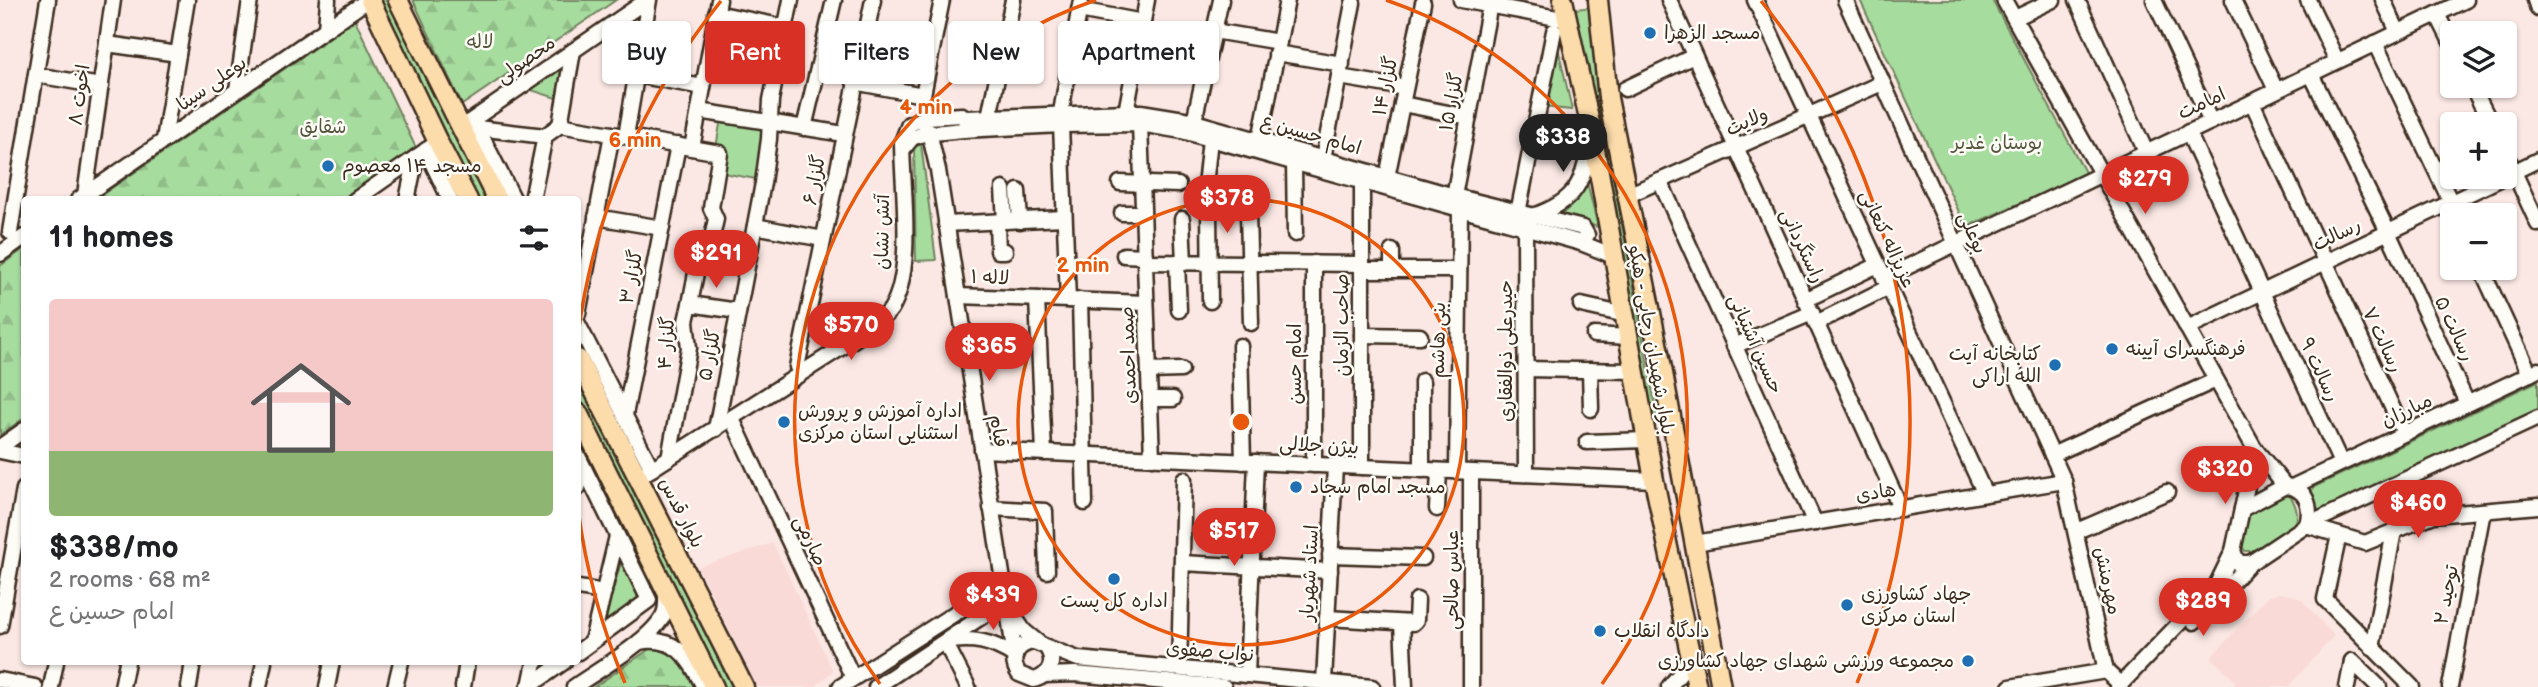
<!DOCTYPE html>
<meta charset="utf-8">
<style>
:root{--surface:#fff;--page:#f6f6f6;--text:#202124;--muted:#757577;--line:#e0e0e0;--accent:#d93025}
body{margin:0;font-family:"Balsamiq Sans","Playpen Sans Arabic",sans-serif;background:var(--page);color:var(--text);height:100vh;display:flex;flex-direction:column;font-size:26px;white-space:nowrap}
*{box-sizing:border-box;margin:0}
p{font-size:23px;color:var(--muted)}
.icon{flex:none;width:38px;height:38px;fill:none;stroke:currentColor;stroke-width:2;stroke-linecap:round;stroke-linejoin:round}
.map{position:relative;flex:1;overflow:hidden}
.panel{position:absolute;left:21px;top:196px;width:560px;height:469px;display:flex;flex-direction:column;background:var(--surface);border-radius:7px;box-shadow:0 2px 5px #0004}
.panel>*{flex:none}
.top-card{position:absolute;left:602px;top:21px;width:665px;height:63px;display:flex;gap:14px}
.buttons{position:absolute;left:2440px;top:21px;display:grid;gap:14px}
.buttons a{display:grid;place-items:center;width:77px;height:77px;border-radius:7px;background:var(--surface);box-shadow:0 2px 5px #0004;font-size:35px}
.price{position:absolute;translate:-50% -60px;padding:0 16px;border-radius:24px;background:var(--accent);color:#fff;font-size:23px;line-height:46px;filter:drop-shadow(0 2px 4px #0008)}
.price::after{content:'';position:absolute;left:50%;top:42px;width:21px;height:16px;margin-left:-10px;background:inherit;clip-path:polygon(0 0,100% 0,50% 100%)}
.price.current{background:#222;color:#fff}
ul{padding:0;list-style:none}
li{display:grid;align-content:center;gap:14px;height:371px;padding:0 28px}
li+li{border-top:2px solid var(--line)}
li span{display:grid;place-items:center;height:217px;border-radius:7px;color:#555}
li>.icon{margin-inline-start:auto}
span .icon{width:126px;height:126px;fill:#fffc;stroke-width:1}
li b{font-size:30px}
h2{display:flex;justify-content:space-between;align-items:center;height:84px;padding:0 28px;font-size:30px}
.tag{padding:0 24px;border-radius:7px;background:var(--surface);box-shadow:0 2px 5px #0004;font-size:24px;line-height:63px}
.tag.current{background:var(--accent);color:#fff}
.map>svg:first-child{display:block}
</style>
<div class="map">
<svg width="2538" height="687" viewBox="0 0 2538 687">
<defs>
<pattern id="forest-firs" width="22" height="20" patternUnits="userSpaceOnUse" patternTransform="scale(1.75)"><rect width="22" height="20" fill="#a7dc9f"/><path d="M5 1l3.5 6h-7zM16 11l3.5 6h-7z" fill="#91bd88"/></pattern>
</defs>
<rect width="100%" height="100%" fill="#fbe8e4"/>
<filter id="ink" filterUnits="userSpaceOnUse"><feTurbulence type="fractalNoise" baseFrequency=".0143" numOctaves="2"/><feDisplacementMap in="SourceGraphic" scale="14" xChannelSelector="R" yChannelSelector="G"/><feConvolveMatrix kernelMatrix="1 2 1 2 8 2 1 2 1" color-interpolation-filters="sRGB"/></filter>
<g filter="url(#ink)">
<g fill="#fadad6">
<path d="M773,543L833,671L815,687H757L698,567Z"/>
<path d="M2279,593L2292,595L2302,600L2334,636L2288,687H2232L2236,682L2211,657L2267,597Z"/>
</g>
<g fill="#a7dc9f" stroke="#71835e" stroke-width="2">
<path d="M373,0H387L487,199H472Z"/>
<path d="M1860,0H1992L2086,174L1966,227Z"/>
<path d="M1592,7V44L1599,99L1658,421L1655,424L1650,422L1575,9Z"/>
<path d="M1556,38L1572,110L1543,107Z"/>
<path d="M566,62L559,99L528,89Z"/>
<path d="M721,118L765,126L756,179L723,173L727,150L716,148Z"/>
<path d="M921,144L936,260L916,261L914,147Z"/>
<path d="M1587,183L1598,227L1560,216L1574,203Z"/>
<path d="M578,373L735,687H724L578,398Z"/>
<path d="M2538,381V412L2325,512L2317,510L2310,494L2314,487Z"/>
<path d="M2281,495L2291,497C2311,531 2277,538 2252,551H2245L2241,545L2249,514Z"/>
<path d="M622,559L639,591L636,603L612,621L605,617Z"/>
</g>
<g fill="url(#forest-firs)" stroke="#71835e" stroke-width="2">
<path d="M413,0H616L462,105Z"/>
<path d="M355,20L416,148L342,199H96Z"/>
<path d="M24,249V418L0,435V266Z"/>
<path d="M651,648C680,650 683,663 695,687H594Z"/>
</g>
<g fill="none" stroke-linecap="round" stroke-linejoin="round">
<g stroke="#3b2a1e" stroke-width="19">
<g id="minor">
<path d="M1461,0L1568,20"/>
<path d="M1669,0L1901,509"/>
<path d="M1755,0L1985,494"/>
<path d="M1845,0L2064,481L2106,671L2121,685"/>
<path d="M2004,0L2255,449L2285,486"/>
<path d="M2077,0L2146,152"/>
<path d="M2154,0L2211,122"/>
<path d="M2233,0L2276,90"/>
<path d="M2308,0L2337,61"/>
<path d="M2383,0L2398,32"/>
<path d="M2535,0L2538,9"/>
<path d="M1079,10L1143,22"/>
<path d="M716,13L785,27"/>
<path d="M2437,14L2452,44"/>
<path d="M2015,18L2053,0"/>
<path d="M326,29L328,0"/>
<path d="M1214,31L1279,42"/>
<path d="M2375,43L2457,215"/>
<path d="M107,44L178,54"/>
<path d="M1276,53L1342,64"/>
<path d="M2311,74L2388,232L2467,403"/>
<path d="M36,75L101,86"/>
<path d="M636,75L703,87"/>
<path d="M1339,77L1405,88"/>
<path d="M854,82L923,95"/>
<path d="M2472,86L2491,124"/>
<path d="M1625,89L1694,56"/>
<path d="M237,90L250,0"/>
<path d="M2252,102L2404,433"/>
<path d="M1402,104L1469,117"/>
<path d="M699,111L844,134"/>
<path d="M1061,112L1081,0"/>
<path d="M1126,112L1147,0"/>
<path d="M962,115L967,122L963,130L933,133L926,129L925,120L928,117Z"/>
<path d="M989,117L1013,0"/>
<path d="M965,118L1126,112H1141L1184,119L1454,196L1583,228L1587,235L1581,243"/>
<path d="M1194,121L1221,0"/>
<path d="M475,123L514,200"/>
<path d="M1140,124L1152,458"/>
<path d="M560,125L573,51"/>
<path d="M1061,125L1068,300"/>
<path d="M462,127L647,0"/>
<path d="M477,128L545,136L560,125L720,153L711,208L716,219L708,256L697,268L690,304L686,321L689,348L669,458"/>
<path d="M804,128L834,0"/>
<path d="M963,130L1061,125L1140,124L1182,131L1581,243L1616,257"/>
<path d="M2188,132L2341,463"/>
<path d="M626,136L649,0"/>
<path d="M164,140L187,0"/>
<path d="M1260,140L1287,0"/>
<path d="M692,148L719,0"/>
<path d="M903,149L912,138L929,132L938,170L1015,656"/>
<path d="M426,150L450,200"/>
<path d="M2504,150L2538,224"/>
<path d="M1323,159L1353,3"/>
<path d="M1294,163L1295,234"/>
<path d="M2509,174L2538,160"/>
<path d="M1387,177L1423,3"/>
<path d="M1660,181L1815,523"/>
<path d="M1362,182V467"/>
<path d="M1120,183L1178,185"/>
<path d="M1205,186L1210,139"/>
<path d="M1003,189L1005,221"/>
<path d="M1018,191L1020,221"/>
<path d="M85,195L113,0"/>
<path d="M1628,195L1882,83"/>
<path d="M1454,196L1488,15"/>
<path d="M78,200L368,0"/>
<path d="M355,200L438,142"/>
<path d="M407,200L416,157"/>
<path d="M532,200L545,136"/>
<path d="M1209,208L1210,301"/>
<path d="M1122,213H1143"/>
<path d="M1518,213L1554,31"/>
<path d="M1248,214L1251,323"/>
<path d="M1533,216C1578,201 1583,182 1591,138"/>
<path d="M596,217L662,228"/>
<path d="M1182,219L1184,263"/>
<path d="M997,222L998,251H1005"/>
<path d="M946,224L1064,218"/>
<path d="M755,226L823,239"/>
<path d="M1525,228L1526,474"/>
<path d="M10,232L48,0"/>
<path d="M0,254L24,237"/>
<path d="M1124,255L1145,256"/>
<path d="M1145,262L1362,264"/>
<path d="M1177,262L1179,310"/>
<path d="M2481,268L2530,374"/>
<path d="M1362,270H1459"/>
<path d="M1392,270V251"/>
<path d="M1884,278L2466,0"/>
<path d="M958,296L1146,303"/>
<path d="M1037,299L1044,453"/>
<path d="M1080,300L1085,503"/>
<path d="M1805,300L1878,265"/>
<path d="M690,304L738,311"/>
<path d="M1581,305L1626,315"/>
<path d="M578,314L612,134"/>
<path d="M1816,323L1889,287"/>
<path d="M578,324L652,469"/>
<path d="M2187,328L2504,177"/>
<path d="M1362,335L1420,336"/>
<path d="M1594,335L1629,337"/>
<path d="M1240,346L1243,462"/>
<path d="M1734,346L1812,313"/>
<path d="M797,367L873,0"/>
<path d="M1525,369L1635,371"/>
<path d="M1590,370L1591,409"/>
<path d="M1149,371L1181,370"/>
<path d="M1150,399H1173"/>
<path d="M625,415L678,145"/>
<path d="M732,419L853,678"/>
<path d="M716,429L763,183L769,139L771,100L791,0"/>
<path d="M1587,442L1647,440"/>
<path d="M0,447L24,430"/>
<path d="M982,450L1654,480"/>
<path d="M0,451L24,456"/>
<path d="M2052,455L2216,380"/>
<path d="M578,456L649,600L578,652"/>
<path d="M1314,465V263"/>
<path d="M1422,470V381"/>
<path d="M1457,471L1460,210"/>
<path d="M1471,472V687"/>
<path d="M639,477L872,328C879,322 886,316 891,309C915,270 902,187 902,142L909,124L928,117L923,95L942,0"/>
<path d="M2285,486C2307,488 2312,506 2307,525L2250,563H2238L2233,551L2242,509Z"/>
<path d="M2292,487L2538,370"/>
<path d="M578,488L582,465"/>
<path d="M991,508L1045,511L1047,571"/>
<path d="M1437,509L1439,471"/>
<path d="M2242,509L2255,449"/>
<path d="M2306,525L2365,543L2434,515L2538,506"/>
<path d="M2307,525L2538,418"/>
<path d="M2077,531L2167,492"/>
<path d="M2339,535L2325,599L2412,687"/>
<path d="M1695,543L2064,481"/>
<path d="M1330,555L1423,558"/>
<path d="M1182,563L1330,571"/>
<path d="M578,588L604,592"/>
<path d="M1009,609L1024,631L1040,644"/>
<path d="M1327,618L1413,623L1416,620L1417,600"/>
<path d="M2194,622L2250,563"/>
<path d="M1402,623L1405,687"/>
<path d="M0,626L24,489"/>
<path d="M592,641L617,536"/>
<path d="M639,642C676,635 688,657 704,687"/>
<path d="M1046,647C1056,661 1051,675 1034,680L1019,674C1009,659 1016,644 1034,642L1078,659L1372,687"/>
<path d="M2372,648L2394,531"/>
<path d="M2352,661L2379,687"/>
<path d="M1179,668L1184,479"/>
<path d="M1045,675L1075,674L1224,687"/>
<path d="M1247,675L1256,462"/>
<path d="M0,680L35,687"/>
<path d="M1324,682L1335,466"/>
<path d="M530,686L535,662"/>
<path d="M51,687L56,662"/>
<path d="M122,687L127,662"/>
<path d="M189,687L193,662"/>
<path d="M259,687L264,662"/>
<path d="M327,687L332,662"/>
<path d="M395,687L401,662"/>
<path d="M463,687L467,662"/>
<path d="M528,687L564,662"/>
<path d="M574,687C598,670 652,640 664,614C667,607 666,600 666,592"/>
<path d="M840,687L1002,583"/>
<path d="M876,687L1005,601"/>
<path d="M968,687L945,642C973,637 991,641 1015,656"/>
<path d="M1669,687L1680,674L1691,655"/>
<path d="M2010,687L2106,671"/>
<path d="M2118,687L2217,584L2233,551"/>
<path d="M2347,687L2352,661"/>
<path d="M2450,687L2483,511"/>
</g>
</g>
<g stroke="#3b2a1e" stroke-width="23">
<g id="major">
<path d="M370,0L438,142L468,200"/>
<path d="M398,0L497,200"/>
<path d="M1563,0L1592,133L1654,480L1697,687"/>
<path d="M1598,0L1608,98L1663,373L1721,687"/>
<path d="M578,359L744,687"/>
<path d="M578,413L714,687"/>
</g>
</g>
<use href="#minor" stroke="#fdfcf7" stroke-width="14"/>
<use href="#major" stroke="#fddcac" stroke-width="18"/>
</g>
</g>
<g fill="none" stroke="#e8590c" stroke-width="3.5">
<circle cx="1241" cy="422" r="223"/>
<path d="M880 684A446 446 0 0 1 1096 0M1386 0A446 446 0 0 1 1602 684"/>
<path d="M625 683A669 669 0 0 1 578 509M578 335A669 669 0 0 1 721 1M1761 1A669 669 0 0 1 1857 683"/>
</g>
<g fill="#1f6fb2" stroke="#fdfcf7" stroke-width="2.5">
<circle cx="1650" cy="33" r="7"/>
<circle cx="328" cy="166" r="7"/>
<circle cx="2112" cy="349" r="7"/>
<circle cx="2055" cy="365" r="7"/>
<circle cx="784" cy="422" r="7"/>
<circle cx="1296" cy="487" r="7"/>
<circle cx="1114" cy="579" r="7"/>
<circle cx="1847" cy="605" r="7"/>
<circle cx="1600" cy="631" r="7"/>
<circle cx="1968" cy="661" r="7"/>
</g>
<g text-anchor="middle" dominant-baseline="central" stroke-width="5" stroke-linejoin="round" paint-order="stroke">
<g font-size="19" fill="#3b2a1e" stroke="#fdfcf7" text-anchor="start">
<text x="1664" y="33">مسجد الزهرا</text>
<text x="342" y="166">مسجد ۱۴ معصوم</text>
<text x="2126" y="349">فرهنگسرای آیینه</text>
<text x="2041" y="354" text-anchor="end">کتابخانه آیت<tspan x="2041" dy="22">الله اراکی</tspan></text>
<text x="798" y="411">اداره آموزش و پرورش<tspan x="798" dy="22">استثنایی استان مرکزی</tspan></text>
<text x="1310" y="487">مسجد امام سجاد</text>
<text x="1861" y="594">جهاد کشاورزی<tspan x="1861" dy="22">استان مرکزی</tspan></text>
<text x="1114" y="601" text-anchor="middle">اداره کل پست</text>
<text x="1614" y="631">دادگاه انقلاب</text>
<text x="1954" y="661" text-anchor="end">مجموعه ورزشی شهدای جهاد کشاورزی</text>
</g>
<g font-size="19" fill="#56563e" stroke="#fdfcf7">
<text x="480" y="42">لاله</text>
<text x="323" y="127">شقایق</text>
<text x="1997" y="143">بوستان غدیر</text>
</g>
<g font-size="19" fill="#3b2a1e" stroke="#fdfcf7">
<text transform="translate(526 60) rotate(-35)">محصولی</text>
<text transform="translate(212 84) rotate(-35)">بوعلی سینا</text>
<text transform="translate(1386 86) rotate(-78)">گلزار ۱۴</text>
<text transform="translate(80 95) rotate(-82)">اخوت ۸</text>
<text transform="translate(1452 102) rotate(-79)">گلزار ۱۵</text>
<text transform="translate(2202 104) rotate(-25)">امامت</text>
<text transform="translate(1747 122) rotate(-24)">ولایت</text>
<text transform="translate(1311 135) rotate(16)">امام حسین ع</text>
<text transform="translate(815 180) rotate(-79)">گلزار ۶</text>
<text transform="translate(883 232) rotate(-89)">آتش نشان</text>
<text transform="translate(1972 233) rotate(66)">بوعلی</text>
<text transform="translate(2337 235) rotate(-26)">رسالت</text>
<text transform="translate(1887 239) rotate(65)">عزیزاله کنعانی</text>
<text transform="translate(1802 246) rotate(65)">راستگردانی</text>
<text transform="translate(632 277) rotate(-79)">گلزار ۳</text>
<text transform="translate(990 278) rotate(2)">لاله ۱</text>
<text transform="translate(1342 325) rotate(-90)">صاحب الزمان</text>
<text transform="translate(2454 329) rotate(65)">رسالت ۵</text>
<text transform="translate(1439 340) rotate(-89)">بنی هاشم</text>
<text transform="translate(1651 340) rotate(80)">بلوار شهیدان رجایی - هپکو</text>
<text transform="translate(2382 340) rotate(65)">رسالت ۷</text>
<text transform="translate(667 343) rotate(-86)">گلزار ۴</text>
<text transform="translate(1755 344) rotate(66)">حسین آشتیانی</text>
<text transform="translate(1506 351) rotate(-90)">حیدرعلی ذوالفقاری</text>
<text transform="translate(710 355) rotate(-79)">گلزار ۵</text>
<text transform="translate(1129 355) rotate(-92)">صمد احمدی</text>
<text transform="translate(1295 364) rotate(-90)">امام حسن</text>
<text transform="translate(2319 370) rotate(65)">رسالت ۹</text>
<text transform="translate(2407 411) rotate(-25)">مبارزان</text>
<text transform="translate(998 431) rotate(81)">قیام</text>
<text transform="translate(1319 446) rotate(3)">بیژن جلالی</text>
<text transform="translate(1876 493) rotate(-9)">هادی</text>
<text transform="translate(681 513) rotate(63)">بلوار قدس</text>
<text transform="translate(810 541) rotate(65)">صارمی</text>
<text transform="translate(1310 573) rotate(-87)">استاد شهریار</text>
<text transform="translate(1452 580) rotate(-90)">عباس صالحی</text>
<text transform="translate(2107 581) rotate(78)">مهرمنش</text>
<text transform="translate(2447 595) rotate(-79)">توحید ۲</text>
<text transform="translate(1210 652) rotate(5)">نواب صفوی</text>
</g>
</g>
<circle cx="1241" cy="422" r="10" fill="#e8590c" stroke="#fdfcf7" stroke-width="3.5"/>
<g font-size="21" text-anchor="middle" font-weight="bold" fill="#e8590c" stroke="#fdfcf7" stroke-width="5" stroke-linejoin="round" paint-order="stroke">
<text x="926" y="114">4 min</text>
<text x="635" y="147">6 min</text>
<text x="1083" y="272">2 min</text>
</g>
</svg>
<div class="buttons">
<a><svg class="icon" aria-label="layers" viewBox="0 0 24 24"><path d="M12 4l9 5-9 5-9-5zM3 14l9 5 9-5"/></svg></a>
<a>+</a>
<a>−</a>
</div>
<b class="price current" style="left:1563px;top:174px">$338</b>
<b class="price" style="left:2145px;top:216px">$279</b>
<b class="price" style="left:1227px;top:235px">$378</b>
<b class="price" style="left:716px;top:290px">$291</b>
<b class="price" style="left:851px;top:362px">$570</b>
<b class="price" style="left:989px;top:383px">$365</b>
<b class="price" style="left:2225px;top:506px">$320</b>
<b class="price" style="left:2418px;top:540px">$460</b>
<b class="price" style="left:1234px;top:568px">$517</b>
<b class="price" style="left:993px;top:632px">$439</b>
<b class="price" style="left:2203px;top:638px">$289</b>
<div class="top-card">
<a class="tag">Buy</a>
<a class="tag current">Rent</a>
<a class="tag">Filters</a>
<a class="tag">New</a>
<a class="tag">Apartment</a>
</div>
<section class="panel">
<h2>11 homes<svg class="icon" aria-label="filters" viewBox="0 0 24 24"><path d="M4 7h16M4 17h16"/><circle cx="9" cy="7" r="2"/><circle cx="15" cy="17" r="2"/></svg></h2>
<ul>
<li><span style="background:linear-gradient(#f6c9c9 70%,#8fb573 0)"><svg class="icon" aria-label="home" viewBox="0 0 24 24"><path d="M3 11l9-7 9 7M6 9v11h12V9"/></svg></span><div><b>$338/mo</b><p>2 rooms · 68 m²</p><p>امام حسین ع</p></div></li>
</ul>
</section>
</div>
